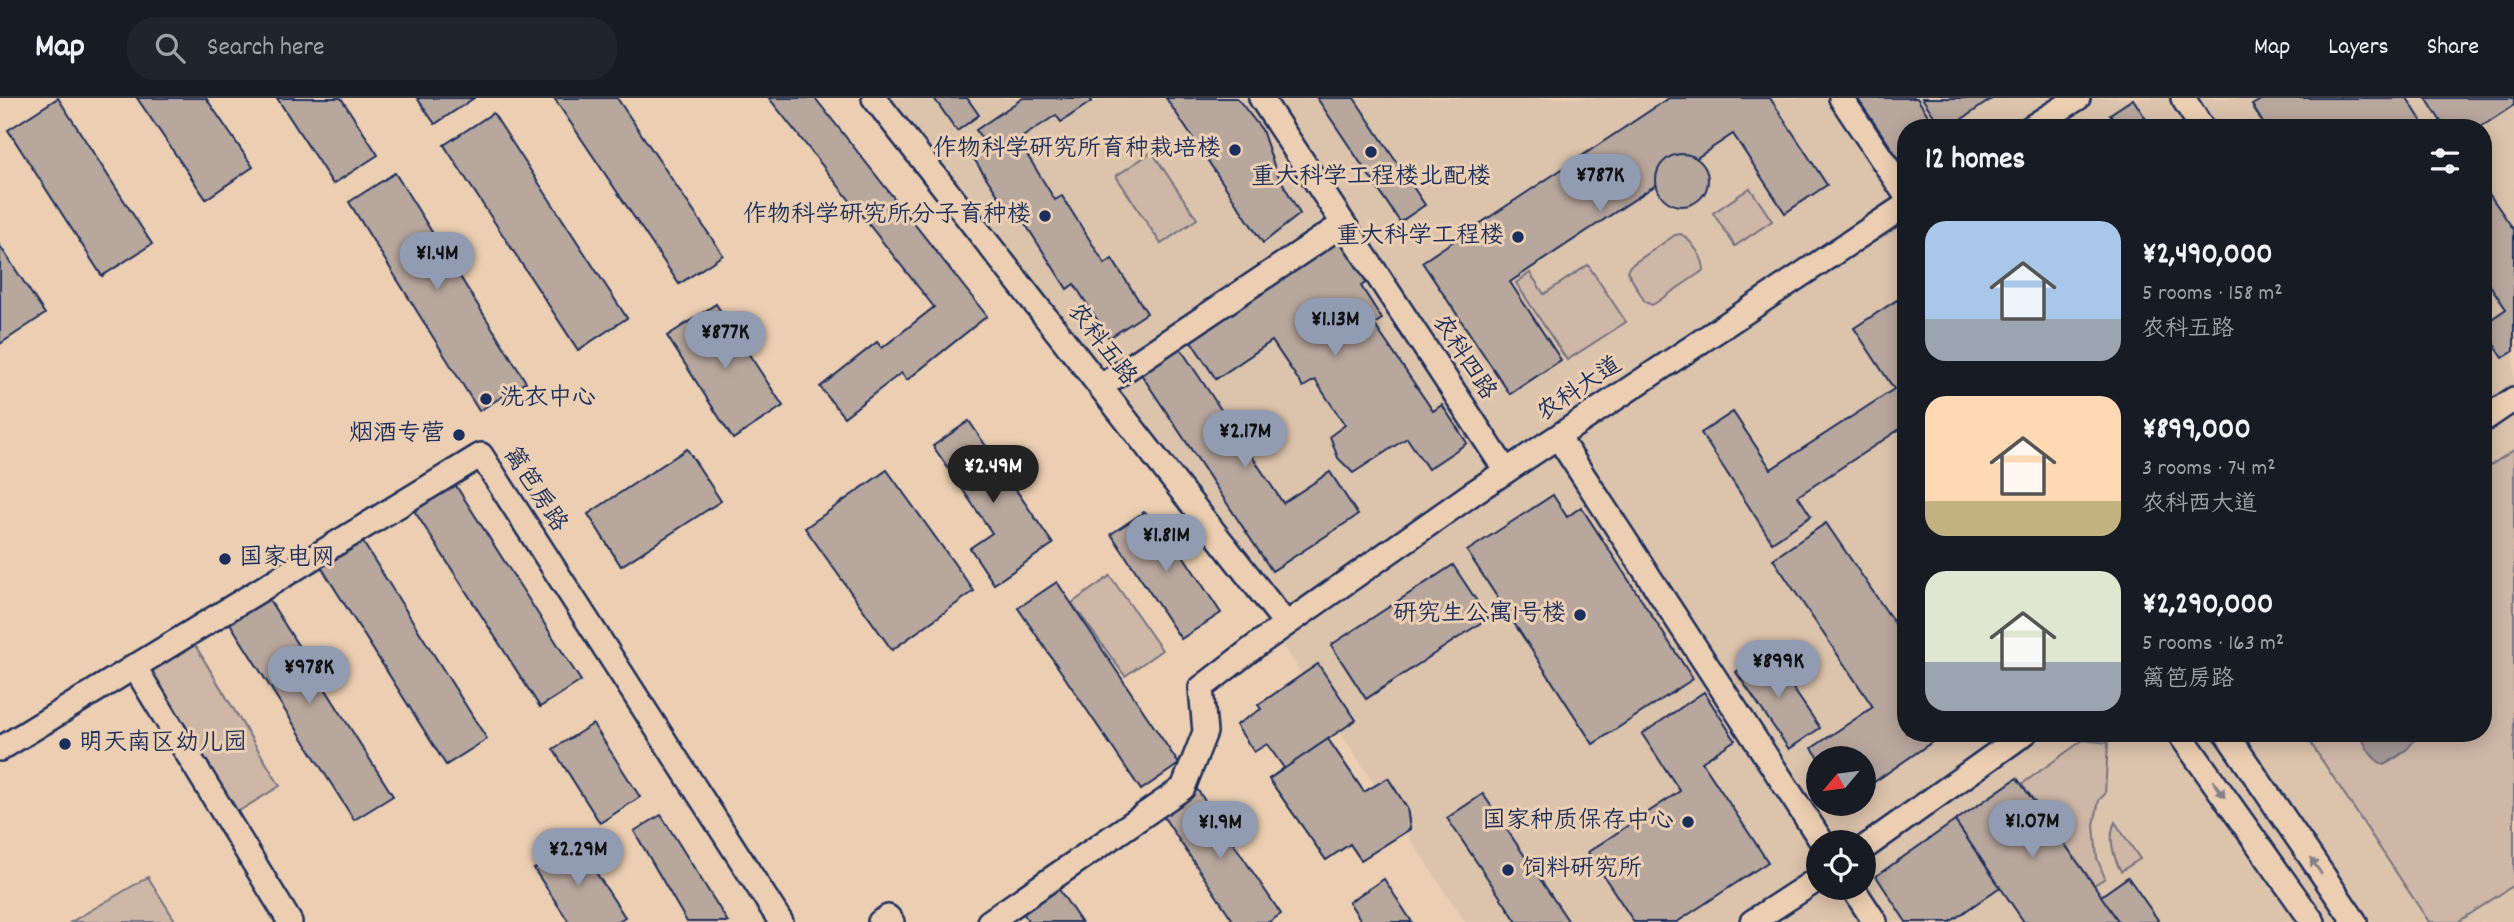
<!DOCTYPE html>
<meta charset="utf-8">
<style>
:root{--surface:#171b24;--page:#20242c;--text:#f1f3f6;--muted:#9ea1a6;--line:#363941;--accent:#919bb2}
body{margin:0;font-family:Dekko,"LXGW WenKai TC",sans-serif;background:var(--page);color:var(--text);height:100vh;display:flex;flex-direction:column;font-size:26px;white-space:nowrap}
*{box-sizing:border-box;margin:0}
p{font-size:23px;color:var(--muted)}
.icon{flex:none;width:38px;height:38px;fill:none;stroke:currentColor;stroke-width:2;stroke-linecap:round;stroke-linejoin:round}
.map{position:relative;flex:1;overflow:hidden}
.sheet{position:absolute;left:1897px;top:21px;width:595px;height:623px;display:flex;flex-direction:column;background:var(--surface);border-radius:28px;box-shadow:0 4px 18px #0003}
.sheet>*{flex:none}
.needle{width:46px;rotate:241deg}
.fabs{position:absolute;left:1806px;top:648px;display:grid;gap:14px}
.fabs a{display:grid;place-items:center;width:70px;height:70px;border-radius:50%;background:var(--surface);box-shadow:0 4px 18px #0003;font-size:35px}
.price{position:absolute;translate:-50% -60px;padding:0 16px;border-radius:24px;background:var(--accent);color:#111;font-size:23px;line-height:46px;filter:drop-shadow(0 2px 4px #0008)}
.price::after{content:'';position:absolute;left:50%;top:42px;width:21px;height:16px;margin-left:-10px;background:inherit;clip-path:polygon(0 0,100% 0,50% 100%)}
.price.current{background:#222;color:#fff}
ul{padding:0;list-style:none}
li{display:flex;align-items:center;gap:21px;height:175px;padding:0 28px}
li span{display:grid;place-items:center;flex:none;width:196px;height:140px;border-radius:21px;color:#555}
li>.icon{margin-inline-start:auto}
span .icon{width:84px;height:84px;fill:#fffc;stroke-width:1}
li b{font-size:30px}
h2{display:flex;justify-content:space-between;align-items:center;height:84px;padding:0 28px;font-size:30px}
header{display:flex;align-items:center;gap:42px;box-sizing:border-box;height:98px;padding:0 35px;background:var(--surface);border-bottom:2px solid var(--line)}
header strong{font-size:33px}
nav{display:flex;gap:38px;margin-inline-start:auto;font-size:24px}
.search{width:490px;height:63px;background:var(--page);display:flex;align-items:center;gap:18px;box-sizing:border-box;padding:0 24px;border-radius:28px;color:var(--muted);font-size:26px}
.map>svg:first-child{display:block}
</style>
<header>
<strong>Map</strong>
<div class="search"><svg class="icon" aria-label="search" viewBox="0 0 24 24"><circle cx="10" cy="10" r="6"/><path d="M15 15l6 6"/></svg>Search here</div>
<nav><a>Map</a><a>Layers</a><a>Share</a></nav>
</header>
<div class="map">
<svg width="2514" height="824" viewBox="0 0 2514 824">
<rect width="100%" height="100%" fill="#eccfb2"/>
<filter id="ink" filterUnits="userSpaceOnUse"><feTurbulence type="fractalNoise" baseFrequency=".0143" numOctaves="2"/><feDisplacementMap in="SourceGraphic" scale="14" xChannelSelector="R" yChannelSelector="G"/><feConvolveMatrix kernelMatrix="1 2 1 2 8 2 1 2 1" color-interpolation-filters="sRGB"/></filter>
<g filter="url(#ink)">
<path fill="#dcc3ac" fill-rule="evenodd" d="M888,0H2514V824H1465L1288,555ZM1906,30H2483V635H1906ZM1818,660H1864V705H1818ZM1818,744H1864V789H1818Z"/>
<g fill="#ceb7a6" stroke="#747382" stroke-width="2">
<path d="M1152,54L1197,121L1161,146L1116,78Z"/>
<path d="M1750,90L1772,123L1735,148L1713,115Z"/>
<path d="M1681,136C1691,142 1704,160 1704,172L1657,204L1652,207L1645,204L1627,173L1630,168L1675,137Z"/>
<path d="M1588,167L1626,224L1567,262L1516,185L1530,175L1544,196Z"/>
<path d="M2514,352V787L2458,824H2429L2304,635H2483V372Z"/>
<path d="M1110,478L1162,552L1125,578L1072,505Z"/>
<path d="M192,542L280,688L234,716L145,570Z"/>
<path d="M2083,642L2108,645L2105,696L2099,702L2094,727L2097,760L2105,780L2094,787L2022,686Z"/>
<path d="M2115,724L2140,761L2121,773C2113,759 2108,738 2115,724Z"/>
<path d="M148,779L176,824H71Z"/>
</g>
<path fill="#a49895" stroke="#6d6e7f" stroke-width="2" d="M2361,635H2418C2412,650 2398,659 2384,667C2372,661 2364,648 2361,635Z"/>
<g fill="#b8a79d" stroke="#1b2f5e" stroke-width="2">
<path d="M58,0L152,146L102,178L8,32Z"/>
<path d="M137,0H206L253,69L206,101Z"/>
<path d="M277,0H341L378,57L333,86Z"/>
<path d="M417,0H474L435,26Z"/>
<path d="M554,0H617L723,157L679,186Z"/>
<path d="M769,0H815L987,218L907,282L901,275L844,319L820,289L877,244L882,250L934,209Z"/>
<path d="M934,0H967L979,17L957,33Z"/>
<path d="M1023,0H1090L1092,3L1061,24L1056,17L1018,42L1055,102L1062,98L1105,166L1112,161L1147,215L1109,240L1074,186L1067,191L1024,124L1007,111L972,58L986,47L976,32Z"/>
<path d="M1166,0H1237L1262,32L1276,73L1300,116L1263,145Z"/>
<path d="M1317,0H1354L1425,107L1400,124Z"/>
<path d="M1669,0H1770L1827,87L1785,115L1733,36L1510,184L1561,262L1510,296L1422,164Z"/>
<path d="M1857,0H1917L1936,30H1906V56L1899,61Z"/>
<path d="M1922,0H1993L1949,30H1942Z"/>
<path d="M2264,0H2407L2426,30H2266L2252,7Z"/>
<path d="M2426,0H2514V7L2479,30H2445Z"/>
<path d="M2133,1L2152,30H2105L2115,23L2110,16Z"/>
<path d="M493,15L627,220L578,252L444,47Z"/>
<circle cx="1682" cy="82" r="26"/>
<path d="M395,75L526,284L479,313L349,104Z"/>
<path d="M2485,90L2514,132V253L2503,260L2483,230V227L2506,211L2483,177V91Z"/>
<path d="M1340,139L1369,183L1361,188L1382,221L1374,226L1433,313L1442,307L1467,345L1428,371L1407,340L1353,375L1338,360L1330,338L1345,327L1315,282L1303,289L1272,243L1216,281L1189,240Z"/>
<path d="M0,148L45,216L0,246Z"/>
<path d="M1897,202L1906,216V327L1798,398L1811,418L1772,444L1701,335L1733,314L1771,371L1894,291L1854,230Z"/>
<path d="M716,206L783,308L733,341L667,238Z"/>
<path d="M1180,250L1283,405L1330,374L1358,417L1272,473L1141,276Z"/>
<path d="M969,323L1053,446L994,486L970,450L992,435L933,348Z"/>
<path d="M687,351L721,403L621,468L588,416Z"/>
<path d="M887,372L974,493L892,552L805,430Z"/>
<path d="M451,380L581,583L540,609L410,406Z"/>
<path d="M1553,397L1567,419L1581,409L1693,581L1593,646L1467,453Z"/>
<path d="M1144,414L1162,426L1221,515L1181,541L1111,436Z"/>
<path d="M1826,425L1906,542V635H1945L1864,691V660H1819L1812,650L1873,609L1773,461Z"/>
<path d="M359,438L487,641L446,667L318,464Z"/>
<path d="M1453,467L1488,520L1366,601L1331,547Z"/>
<path d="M1057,484L1179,666L1141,692L1018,510Z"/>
<path d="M265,495L393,698L354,722L226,519Z"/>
<path d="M1767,552L1820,630L1789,651L1736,574Z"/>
<path d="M1318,566L1356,622L1328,641L1364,694L1388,680L1407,710L1410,731L1361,762L1350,746L1326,762L1269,681L1284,670L1267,646L1254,654L1236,627L1261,611L1258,607Z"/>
<path d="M1704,594L1735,642L1702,664L1768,764L1677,824H1634L1588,754L1680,693L1642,636Z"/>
<path d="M593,626L640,699L600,725L553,651Z"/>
<path d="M1328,641L1364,694L1388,680L1407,710L1410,731L1361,762L1350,746L1326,762L1269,681Z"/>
<path d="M2017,680L2094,787L2119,824H2024L1955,723Z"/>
<path d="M1197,691L1281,816L1269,824H1234L1161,715Z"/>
<path d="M1483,696L1569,824H1517L1447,720Z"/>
<path d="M661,717L728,824H687L634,733Z"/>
<path d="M1955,723L2000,789L1950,824H1906L1876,778Z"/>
<path d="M576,744L625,819L617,824H569L534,771Z"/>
<path d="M2128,779L2158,822L2156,824H2119L2101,798Z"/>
<path d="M1384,781L1412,824H1362L1349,804Z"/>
<path d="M1056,787L1081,824H1029L1020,810Z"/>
</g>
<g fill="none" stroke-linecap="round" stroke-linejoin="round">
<g stroke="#1b2f5e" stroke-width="28">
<g id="minor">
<path d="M874,0L1286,526"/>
<path d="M1261,0L1506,373"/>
<path d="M1841,0L1906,97"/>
<path d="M2183,0L2202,30"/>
<path d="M2030,30L2078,0"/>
<path d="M1100,289L1343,126"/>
<path d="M2483,322L2514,301"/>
<path d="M1558,339L1822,744"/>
<path d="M134,568L290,824"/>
<path d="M2179,635L2313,824"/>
<path d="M2226,635L2355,824"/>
<path d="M0,651L481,357L781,824"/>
<path d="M1864,750L2025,635"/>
<path d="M1852,789L1875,824"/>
<path d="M880,824L888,819L892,824"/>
<path d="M989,824L1183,690L1205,634L1201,590L1258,546L1473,395L1906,107"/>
<path d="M1752,824L1818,781"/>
</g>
</g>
<use href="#minor" stroke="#eccfb2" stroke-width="23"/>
</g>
<defs><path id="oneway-solid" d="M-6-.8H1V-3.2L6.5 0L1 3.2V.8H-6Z" transform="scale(1.75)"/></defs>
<g fill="#847f88">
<use href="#oneway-solid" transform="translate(2219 691) rotate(55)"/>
<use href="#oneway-solid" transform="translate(2316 768) rotate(-124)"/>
</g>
</g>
<g fill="#1b2f5e" stroke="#eccfb2" stroke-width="2.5">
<circle cx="1235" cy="52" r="7"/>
<circle cx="1371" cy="54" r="7"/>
<circle cx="1045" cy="118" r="7"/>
<circle cx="1518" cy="139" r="7"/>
<circle cx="486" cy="301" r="7"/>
<circle cx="459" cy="337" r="7"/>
<circle cx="225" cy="461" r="7"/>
<circle cx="1580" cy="517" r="7"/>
<circle cx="65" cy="646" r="7"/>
<circle cx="1688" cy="724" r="7"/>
<circle cx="1508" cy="772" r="7"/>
</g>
<g text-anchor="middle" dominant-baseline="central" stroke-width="6" stroke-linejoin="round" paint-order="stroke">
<g font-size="24" fill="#1b2f5e" stroke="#eccfb2" text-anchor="end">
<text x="1221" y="52">作物科学研究所育种栽培楼</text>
<text x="1371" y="80" text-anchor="middle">重大科学工程楼北配楼</text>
<text x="1031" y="118">作物科学研究所分子育种楼</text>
<text x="1504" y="139">重大科学工程楼</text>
<text x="500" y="301" text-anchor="start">洗衣中心</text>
<text x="445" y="337">烟酒专营</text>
<text x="239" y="461" text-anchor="start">国家电网</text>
<text x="1566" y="517">研究生公寓1号楼</text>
<text x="79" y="646" text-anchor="start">明天南区幼儿园</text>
<text x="1674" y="724">国家种质保存中心</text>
<text x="1522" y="772" text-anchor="start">饲料研究所</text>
</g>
<g font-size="24" fill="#1b2f5e" stroke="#eccfb2">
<text transform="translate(1101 247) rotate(52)">农科五路</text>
<text transform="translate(1463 260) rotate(57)">农科四路</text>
<text transform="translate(1580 292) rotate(-34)">农科大道</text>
<text transform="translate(534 392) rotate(57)">篱笆房路</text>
</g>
</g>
</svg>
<div class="fabs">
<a><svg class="needle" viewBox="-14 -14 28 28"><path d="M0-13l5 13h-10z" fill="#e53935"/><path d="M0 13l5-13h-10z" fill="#9ea1a6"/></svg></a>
<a><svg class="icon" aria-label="locate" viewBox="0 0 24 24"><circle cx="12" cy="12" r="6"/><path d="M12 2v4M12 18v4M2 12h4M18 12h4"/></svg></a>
</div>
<b class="price" style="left:1600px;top:116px">¥787K</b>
<b class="price" style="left:437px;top:194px">¥1.4M</b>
<b class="price" style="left:1335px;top:260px">¥1.13M</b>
<b class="price" style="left:725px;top:273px">¥877K</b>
<b class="price" style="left:1245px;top:372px">¥2.17M</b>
<b class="price current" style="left:993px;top:407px">¥2.49M</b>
<b class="price" style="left:1166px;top:476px">¥1.81M</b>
<b class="price" style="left:1778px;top:602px">¥899K</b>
<b class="price" style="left:309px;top:608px">¥978K</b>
<b class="price" style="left:2032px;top:762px">¥1.07M</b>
<b class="price" style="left:1220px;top:763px">¥1.9M</b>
<b class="price" style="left:578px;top:790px">¥2.29M</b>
<section class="sheet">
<h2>12 homes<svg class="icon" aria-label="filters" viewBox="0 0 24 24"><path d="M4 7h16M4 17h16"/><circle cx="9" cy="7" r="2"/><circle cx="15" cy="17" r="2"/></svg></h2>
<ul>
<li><span style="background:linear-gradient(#a9c7e8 70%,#9aa5b1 0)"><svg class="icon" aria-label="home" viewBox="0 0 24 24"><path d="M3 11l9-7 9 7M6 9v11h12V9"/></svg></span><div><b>¥2,490,000</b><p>5 rooms · 158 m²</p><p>农科五路</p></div></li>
<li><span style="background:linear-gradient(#ffd9b3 75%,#c2b280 0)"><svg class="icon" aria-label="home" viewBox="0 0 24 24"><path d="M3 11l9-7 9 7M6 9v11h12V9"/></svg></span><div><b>¥899,000</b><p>3 rooms · 74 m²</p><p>农科西大道</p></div></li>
<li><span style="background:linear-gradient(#dfe7d0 65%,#9aa5b1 0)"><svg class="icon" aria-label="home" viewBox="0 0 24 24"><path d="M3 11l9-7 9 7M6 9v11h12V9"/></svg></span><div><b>¥2,290,000</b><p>5 rooms · 163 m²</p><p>篱笆房路</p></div></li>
</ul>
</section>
</div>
